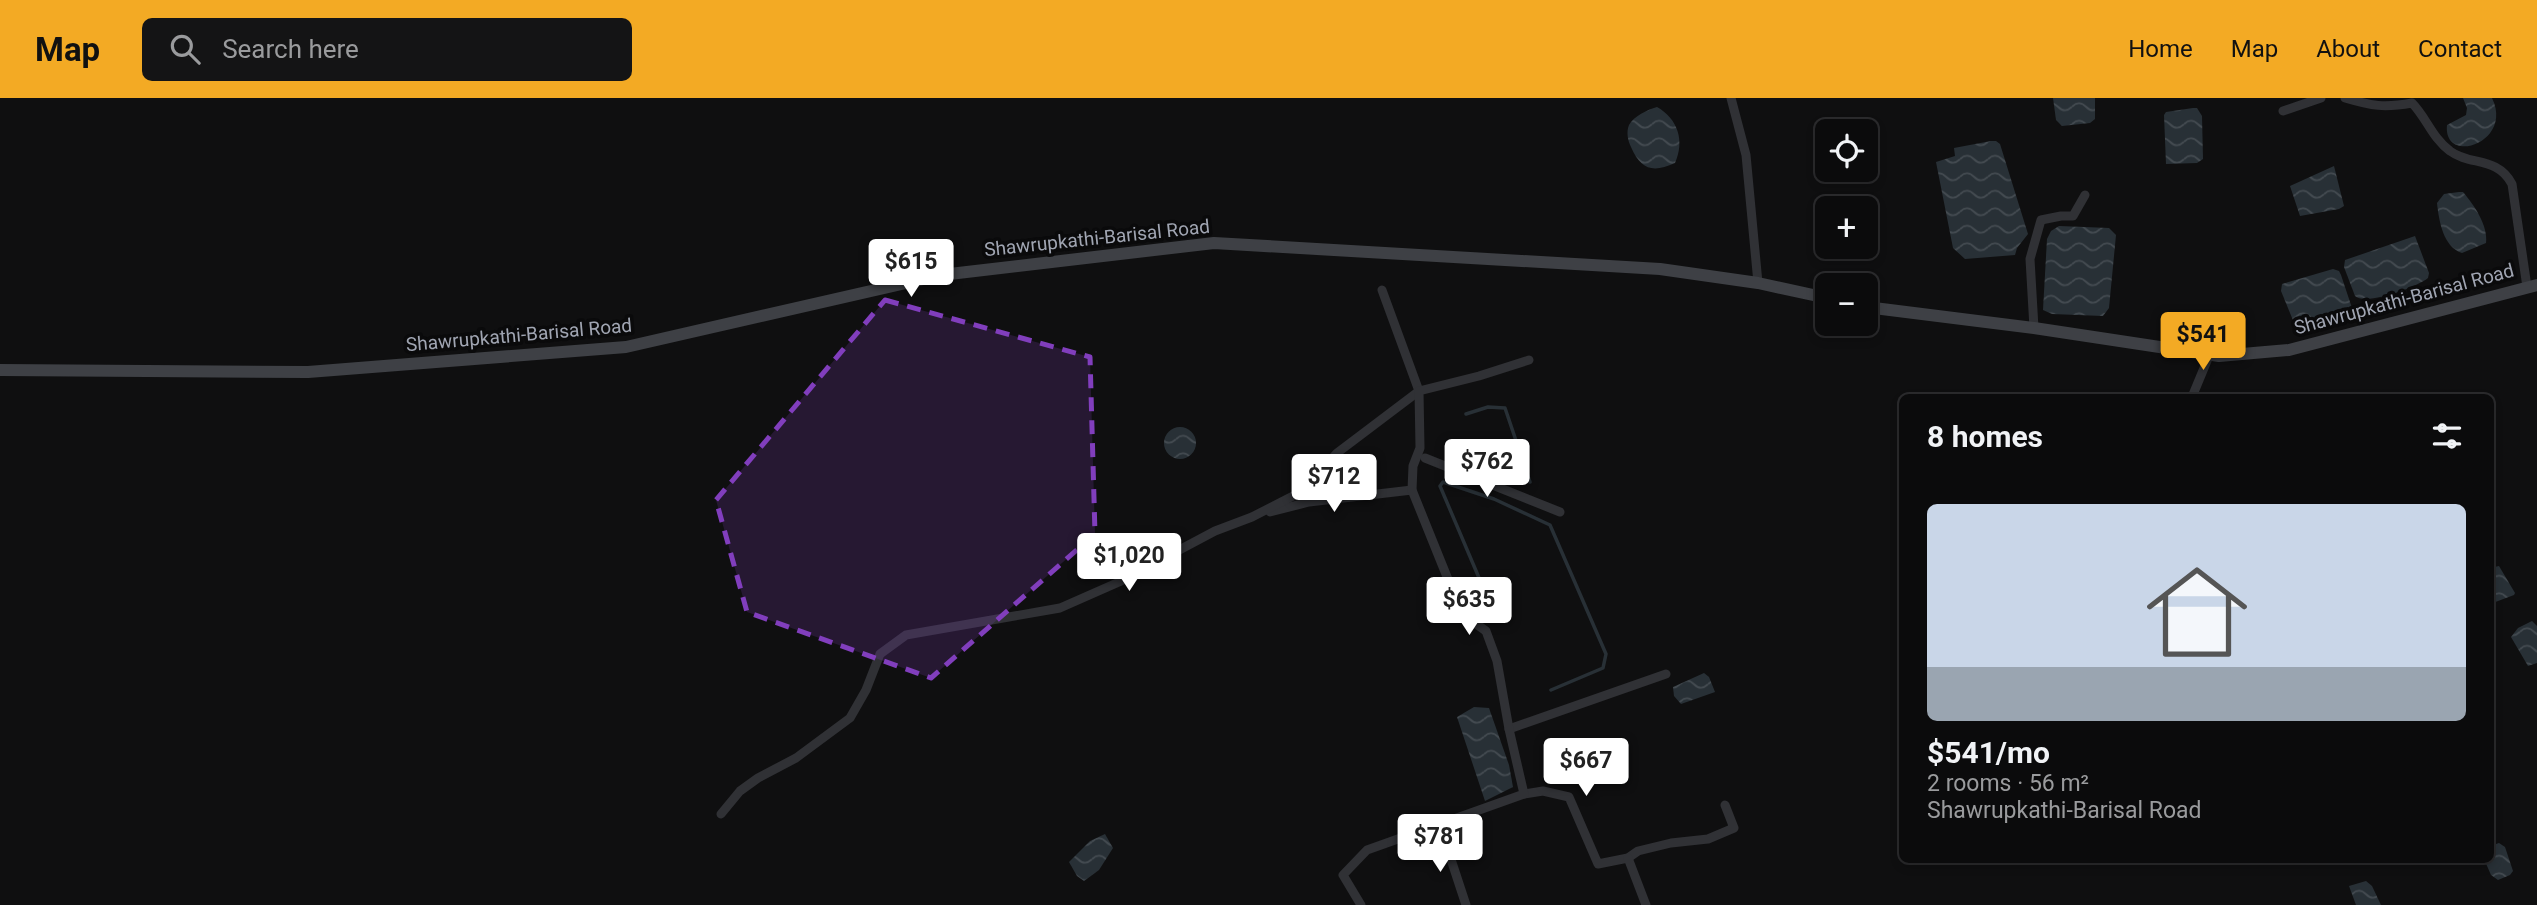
<!DOCTYPE html>
<meta charset="utf-8">
<style>
:root{--surface:#0b0b0c;--page:#141415;--text:#f1f3f6;--muted:#9a9b9d;--line:#2b2b2d;--accent:#f3aa24}
body{margin:0;font-family:Roboto,sans-serif;background:var(--page);color:var(--text);height:100vh;display:flex;flex-direction:column;font-size:26px;white-space:nowrap}
*{box-sizing:border-box;margin:0}
p{font-size:23px;color:var(--muted)}
.icon{flex:none;width:38px;height:38px;fill:none;stroke:currentColor;stroke-width:2;stroke-linecap:round;stroke-linejoin:round}
.map{position:relative;flex:1;overflow:hidden}
.details{position:absolute;left:1899px;top:296px;width:595px;height:469px;display:flex;flex-direction:column;background:var(--surface);border-radius:10px;box-shadow:0 4px 10px #0003,0 0 0 2px var(--line)}
.details>*{flex:none}
.controls{position:absolute;left:1815px;top:21px;display:grid;gap:14px}
.controls a{display:grid;place-items:center;width:63px;height:63px;border-radius:10px;background:var(--surface);box-shadow:0 4px 10px #0003,0 0 0 2px var(--line);font-size:35px}
.price{position:absolute;translate:-50% -60px;padding:0 16px;border-radius:7px;background:#fff;color:#222;font-size:23px;line-height:46px;filter:drop-shadow(0 2px 4px #0008)}
.price::after{content:'';position:absolute;left:50%;top:42px;width:21px;height:16px;margin-left:-10px;background:inherit;clip-path:polygon(0 0,100% 0,50% 100%)}
.price.current{background:var(--accent);color:#111}
ul{padding:0;list-style:none}
li{display:grid;align-content:center;gap:14px;height:371px;padding:0 28px}
li+li{border-top:2px solid var(--line)}
li span{display:grid;place-items:center;height:217px;border-radius:10px;color:#555}
li>.icon{margin-inline-start:auto}
span .icon{width:126px;height:126px;fill:#fffc;stroke-width:1}
li b{font-size:30px}
h2{display:flex;justify-content:space-between;align-items:center;height:84px;padding:0 28px;font-size:30px}
header{display:flex;align-items:center;gap:42px;box-sizing:border-box;height:98px;padding:0 35px;background:var(--accent);color:#111}
header strong{font-size:33px}
nav{display:flex;gap:38px;margin-inline-start:auto;font-size:24px}
.search{width:490px;height:63px;background:var(--page);display:flex;align-items:center;gap:18px;box-sizing:border-box;padding:0 24px;border-radius:10px;color:var(--muted);font-size:26px}
.map>svg:first-child{display:block}
</style>
<header>
<strong>Map</strong>
<div class="search"><svg class="icon" aria-label="search" viewBox="0 0 24 24"><circle cx="10" cy="10" r="6"/><path d="M15 15l6 6"/></svg>Search here</div>
<nav><a>Home</a><a>Map</a><a>About</a><a>Contact</a></nav>
</header>
<div class="map">
<svg width="2537" height="807" viewBox="0 0 2537 807">
<defs>
<pattern id="water-waves" width="16" height="10" patternUnits="userSpaceOnUse" patternTransform="scale(1.75)"><rect width="16" height="10" fill="#283036"/><path d="M0 5q4-4 8 0t8 0" fill="none" stroke="#444b51"/></pattern>
</defs>
<rect width="100%" height="100%" fill="#0f0f10"/>
<g fill="url(#water-waves)">
<path d="M2053,0H2095V21L2090,25L2062,28L2056,22Z"/>
<path d="M2463,0H2492C2514,45 2443,68 2447,27L2466,17L2467,10Z"/>
<path d="M1657,9C1678,21 1685,43 1675,65C1653,75 1641,72 1631,49C1628,43 1626,34 1629,27C1634,18 1647,12 1657,9Z"/>
<path d="M2193,10H2197L2202,18L2203,61L2197,65L2166,66L2164,17L2166,14Z"/>
<path d="M1991,43H1996L2000,46L2028,136L2017,150L2015,157L1965,161L1953,150L1936,64L1955,58L1954,50Z"/>
<path d="M2334,68L2344,108L2339,111L2300,118L2290,88Z"/>
<path d="M2459,94H2463C2474,107 2488,127 2486,145L2462,155C2443,149 2439,123 2437,105L2444,96Z"/>
<path d="M2059,128L2109,130L2116,137L2109,210L2103,218L2052,216L2043,212L2047,141L2051,133Z"/>
<path d="M2415,138L2429,175L2428,180C2417,189 2366,208 2355,198L2344,169L2345,162Z"/>
<path d="M2333,171L2339,173L2341,177L2354,216L2297,232L2281,193L2282,186Z"/>
<circle cx="1180" cy="345" r="16"/>
<path d="M2499,468L2515,495L2514,497L2490,506V470Z"/>
<path d="M2532,523L2537,528V565L2528,568L2511,539L2518,530Z"/>
<path d="M1704,575L1709,579L1715,594L1681,606L1674,598L1673,589Z"/>
<path d="M1474,609L1489,610L1509,667L1513,689L1485,703L1457,619Z"/>
<path d="M1105,736L1113,750L1099,772L1084,783L1077,778L1069,764L1090,743Z"/>
<path d="M2499,745L2505,749L2513,773L2510,777L2498,782L2491,777L2484,761H2490V748Z"/>
<path d="M2366,783L2372,788L2381,807H2356L2349,788Z"/>
</g>
<g fill="none" stroke-linecap="round" stroke-linejoin="round">
<g stroke="#283036" stroke-width="3.5">
<path d="M1466,316L1488,309L1505,310L1530,384"/>
<path d="M1488,501L1440,388L1443,384L1494,401L1550,427L1606,556L1603,570L1551,592"/>
</g>
<g stroke="#303135" stroke-width="9">
<path d="M1731,0L1746,57L1758,185"/>
<path d="M2345,0C2372,8 2384,10 2412,5C2426,19 2433,41 2450,53C2470,68 2497,58 2512,86L2527,189"/>
<path d="M2283,13L2321,0"/>
<path d="M2034,230L2030,161L2041,122L2061,118H2073L2085,97"/>
<path d="M2192,299L2209,258"/>
<path d="M1425,360L1560,414"/>
<path d="M1270,414L1309,404L1412,392"/>
<path d="M1509,631L1666,576"/>
<path d="M1524,696L1543,693L1569,699L1598,766L1628,760L1638,753L1671,745L1708,741L1734,730L1725,707"/>
<path d="M721,716L740,693L758,680L796,660L850,620L866,592L880,556L906,537L1060,510L1119,484L1215,433L1252,419L1295,397L1318,376L1337,355L1419,293L1382,192"/>
<path d="M1439,725L1466,807"/>
<path d="M1628,760L1646,807"/>
<path d="M1361,807L1343,777L1367,752L1524,696L1509,631L1497,563L1486,533L1462,516L1412,392L1413,368L1420,350L1419,293L1479,278L1529,262"/>
</g>
<g stroke="#3e4045" stroke-width="12">
<path d="M1866,209L2034,230L2219,258L2289,252L2537,187"/>
<path d="M0,272L308,274L626,249L941,177L1214,145L1660,171L1758,185L1827,200"/>
</g>
</g>
<path fill="#813ebd" fill-opacity="0.2" stroke="#813ebd" stroke-width="5" stroke-dasharray="14 9" stroke-linejoin="round" d="M885,202L1090,259L1095,436L931,580L747,514L716,402Z"/>
<g text-anchor="middle" dominant-baseline="central" stroke-width="7" stroke-linejoin="round" paint-order="stroke">
<g font-size="19" fill="#a0a5b2" stroke="#0a0a0b">
<text transform="translate(1097 140) rotate(-6)">Shawrupkathi-Barisal Road</text>
<text transform="translate(2404 201) rotate(-15)">Shawrupkathi-Barisal Road</text>
<text transform="translate(519 237) rotate(-5)">Shawrupkathi-Barisal Road</text>
</g>
</g>
</svg>
<div class="controls">
<a><svg class="icon" aria-label="locate" viewBox="0 0 24 24"><circle cx="12" cy="12" r="6"/><path d="M12 2v4M12 18v4M2 12h4M18 12h4"/></svg></a>
<a>+</a>
<a>−</a>
</div>
<b class="price" style="left:911px;top:201px">$615</b>
<b class="price current" style="left:2203px;top:274px">$541</b>
<b class="price" style="left:1487px;top:401px">$762</b>
<b class="price" style="left:1334px;top:416px">$712</b>
<b class="price" style="left:1129px;top:495px">$1,020</b>
<b class="price" style="left:1469px;top:539px">$635</b>
<b class="price" style="left:1586px;top:700px">$667</b>
<b class="price" style="left:1440px;top:776px">$781</b>
<section class="details">
<h2>8 homes<svg class="icon" aria-label="filters" viewBox="0 0 24 24"><path d="M4 7h16M4 17h16"/><circle cx="9" cy="7" r="2"/><circle cx="15" cy="17" r="2"/></svg></h2>
<ul>
<li><span style="background:linear-gradient(#c9d6e8 75%,#9aa5b1 0)"><svg class="icon" aria-label="home" viewBox="0 0 24 24"><path d="M3 11l9-7 9 7M6 9v11h12V9"/></svg></span><div><b>$541/mo</b><p>2 rooms · 56 m²</p><p>Shawrupkathi-Barisal Road</p></div></li>
</ul>
</section>
</div>
